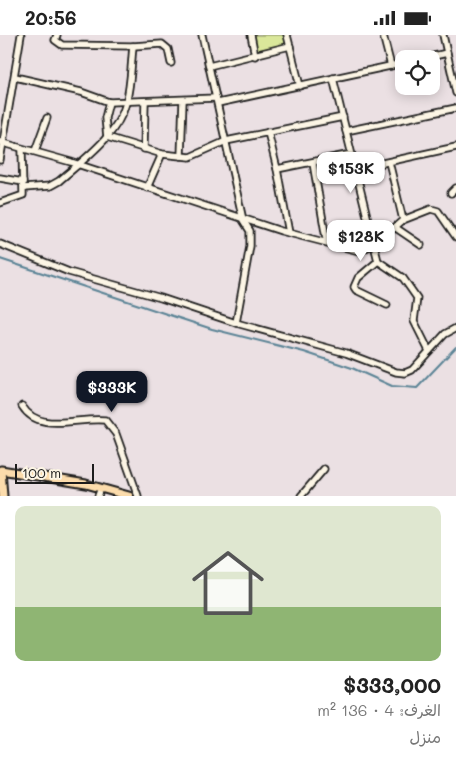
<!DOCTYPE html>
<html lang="ar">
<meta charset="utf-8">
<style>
:root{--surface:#fff;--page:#f2f2f2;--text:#222;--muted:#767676;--line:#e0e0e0;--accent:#111827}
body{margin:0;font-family:Mali,"Playpen Sans Arabic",sans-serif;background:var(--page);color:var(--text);direction:rtl;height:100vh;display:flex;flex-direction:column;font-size:19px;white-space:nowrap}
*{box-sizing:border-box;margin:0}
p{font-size:16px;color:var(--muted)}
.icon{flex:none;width:28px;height:28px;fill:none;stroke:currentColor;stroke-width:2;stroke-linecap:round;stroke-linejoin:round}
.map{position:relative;height:461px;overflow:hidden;direction:ltr}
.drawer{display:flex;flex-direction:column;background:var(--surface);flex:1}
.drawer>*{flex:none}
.fabs{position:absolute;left:395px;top:15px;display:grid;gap:10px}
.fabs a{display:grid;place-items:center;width:45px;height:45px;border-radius:10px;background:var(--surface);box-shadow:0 2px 12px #0003;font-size:25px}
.scale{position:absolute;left:15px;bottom:12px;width:79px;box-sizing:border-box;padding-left:5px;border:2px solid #1c1c1c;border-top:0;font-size:14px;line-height:18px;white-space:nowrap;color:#1c1c1c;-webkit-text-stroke:4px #fcf5e5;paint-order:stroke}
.price{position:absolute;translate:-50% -42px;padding:0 11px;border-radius:10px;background:#fff;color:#222;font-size:16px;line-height:32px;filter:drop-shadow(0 1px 2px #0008)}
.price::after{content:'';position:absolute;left:50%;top:30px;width:15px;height:11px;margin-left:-8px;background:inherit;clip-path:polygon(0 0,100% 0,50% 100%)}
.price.current{background:var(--accent);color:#fff}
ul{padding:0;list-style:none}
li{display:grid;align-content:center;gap:10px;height:265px;padding:0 15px}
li+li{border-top:1px solid var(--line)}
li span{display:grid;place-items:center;height:155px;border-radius:10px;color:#555}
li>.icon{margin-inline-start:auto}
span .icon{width:90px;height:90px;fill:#fffc;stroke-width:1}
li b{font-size:21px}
.status{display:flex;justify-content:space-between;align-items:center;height:35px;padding:0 25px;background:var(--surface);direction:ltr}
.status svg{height:14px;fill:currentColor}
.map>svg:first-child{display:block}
</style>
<div class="status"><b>20:56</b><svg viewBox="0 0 49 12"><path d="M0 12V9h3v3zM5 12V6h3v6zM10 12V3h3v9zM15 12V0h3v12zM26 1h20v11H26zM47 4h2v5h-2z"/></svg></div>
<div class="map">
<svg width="456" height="461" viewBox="0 0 456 461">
<rect width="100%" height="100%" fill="#ebe0e3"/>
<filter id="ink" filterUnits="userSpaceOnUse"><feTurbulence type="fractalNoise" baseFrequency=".02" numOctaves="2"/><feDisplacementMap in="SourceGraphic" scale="10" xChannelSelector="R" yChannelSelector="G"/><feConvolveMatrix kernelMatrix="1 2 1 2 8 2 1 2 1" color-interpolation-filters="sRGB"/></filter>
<g filter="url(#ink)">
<path fill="#dae79a" stroke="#7b825b" d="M253,0H285L287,11L258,18Z"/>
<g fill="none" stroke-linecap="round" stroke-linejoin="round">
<path stroke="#5a8395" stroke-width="2" d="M0,224L212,294L304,317L352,333L392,351L417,353L456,312"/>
<g stroke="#1c1c1c" stroke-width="9">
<g id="minor">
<path d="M57,0L55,5L62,10L133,11L162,9L168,14L171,28"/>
<path d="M202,0L243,185L250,196V211L236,288"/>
<path d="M251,0L255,21"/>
<path d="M287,0L300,51"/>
<path d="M383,0L391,31"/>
<path d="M443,0L456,58"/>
<path d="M421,24L447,18"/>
<path d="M209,31L290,11"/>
<path d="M15,42L81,57L109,67L216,63"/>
<path d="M333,43L378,226L403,243L417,263L414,286L429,316"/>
<path d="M109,67L105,83L107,102L162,119L190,122L226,106L343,82"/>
<path d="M218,68L404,28"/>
<path d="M346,96L456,73"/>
<path d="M268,97L277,134L351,119"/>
<path d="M0,107L71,127L281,196L359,216L377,208L403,185L431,174L438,176L456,202"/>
<path d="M144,114L145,67"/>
<path d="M35,116L47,83"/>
<path d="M181,121L183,65"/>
<path d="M0,125L21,0"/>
<path d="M389,127L403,185"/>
<path d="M313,128L327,209"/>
<path d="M277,134L289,198"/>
<path d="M355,134L456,112"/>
<path d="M0,143L23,147"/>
<path d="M24,153L50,151L59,146C83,125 118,100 126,68C131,50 131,30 133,11"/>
<path d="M147,153L162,119"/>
<path d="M451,158L456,153"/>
<path d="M0,168L23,160L22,114"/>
<path d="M396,193L421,210"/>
<path d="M0,209L69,237L161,263L236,288L346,318L396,337L405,338L412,335L445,299L456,293"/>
<path d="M378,226L358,243L354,252L356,255L387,270"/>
<path d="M22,371C39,399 77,382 105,385L116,399L138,461"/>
<path d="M98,461L101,453"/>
<path d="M301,461L324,434"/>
</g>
</g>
<g stroke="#1c1c1c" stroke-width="11">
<path id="major" d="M3,461L1,435L86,449L129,461"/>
</g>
<use href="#minor" stroke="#fcf5e5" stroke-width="5.5"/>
<use href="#major" stroke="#fcdcac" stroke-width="7"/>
</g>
</g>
</svg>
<div class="fabs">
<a><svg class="icon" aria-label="locate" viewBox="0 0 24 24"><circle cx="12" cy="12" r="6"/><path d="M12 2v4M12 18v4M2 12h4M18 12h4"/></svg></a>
</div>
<div class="scale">100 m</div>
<b class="price" style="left:351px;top:159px">$153K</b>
<b class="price" style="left:361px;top:227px">$128K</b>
<b class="price current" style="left:112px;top:378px">$333K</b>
</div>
<section class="drawer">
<ul>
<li><span style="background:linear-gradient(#dfe7d0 65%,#8fb573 0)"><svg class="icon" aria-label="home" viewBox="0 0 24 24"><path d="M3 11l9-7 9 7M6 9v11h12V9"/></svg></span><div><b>$333,000</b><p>الغرف: 4 · 136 m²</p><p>منزل</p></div></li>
</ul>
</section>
